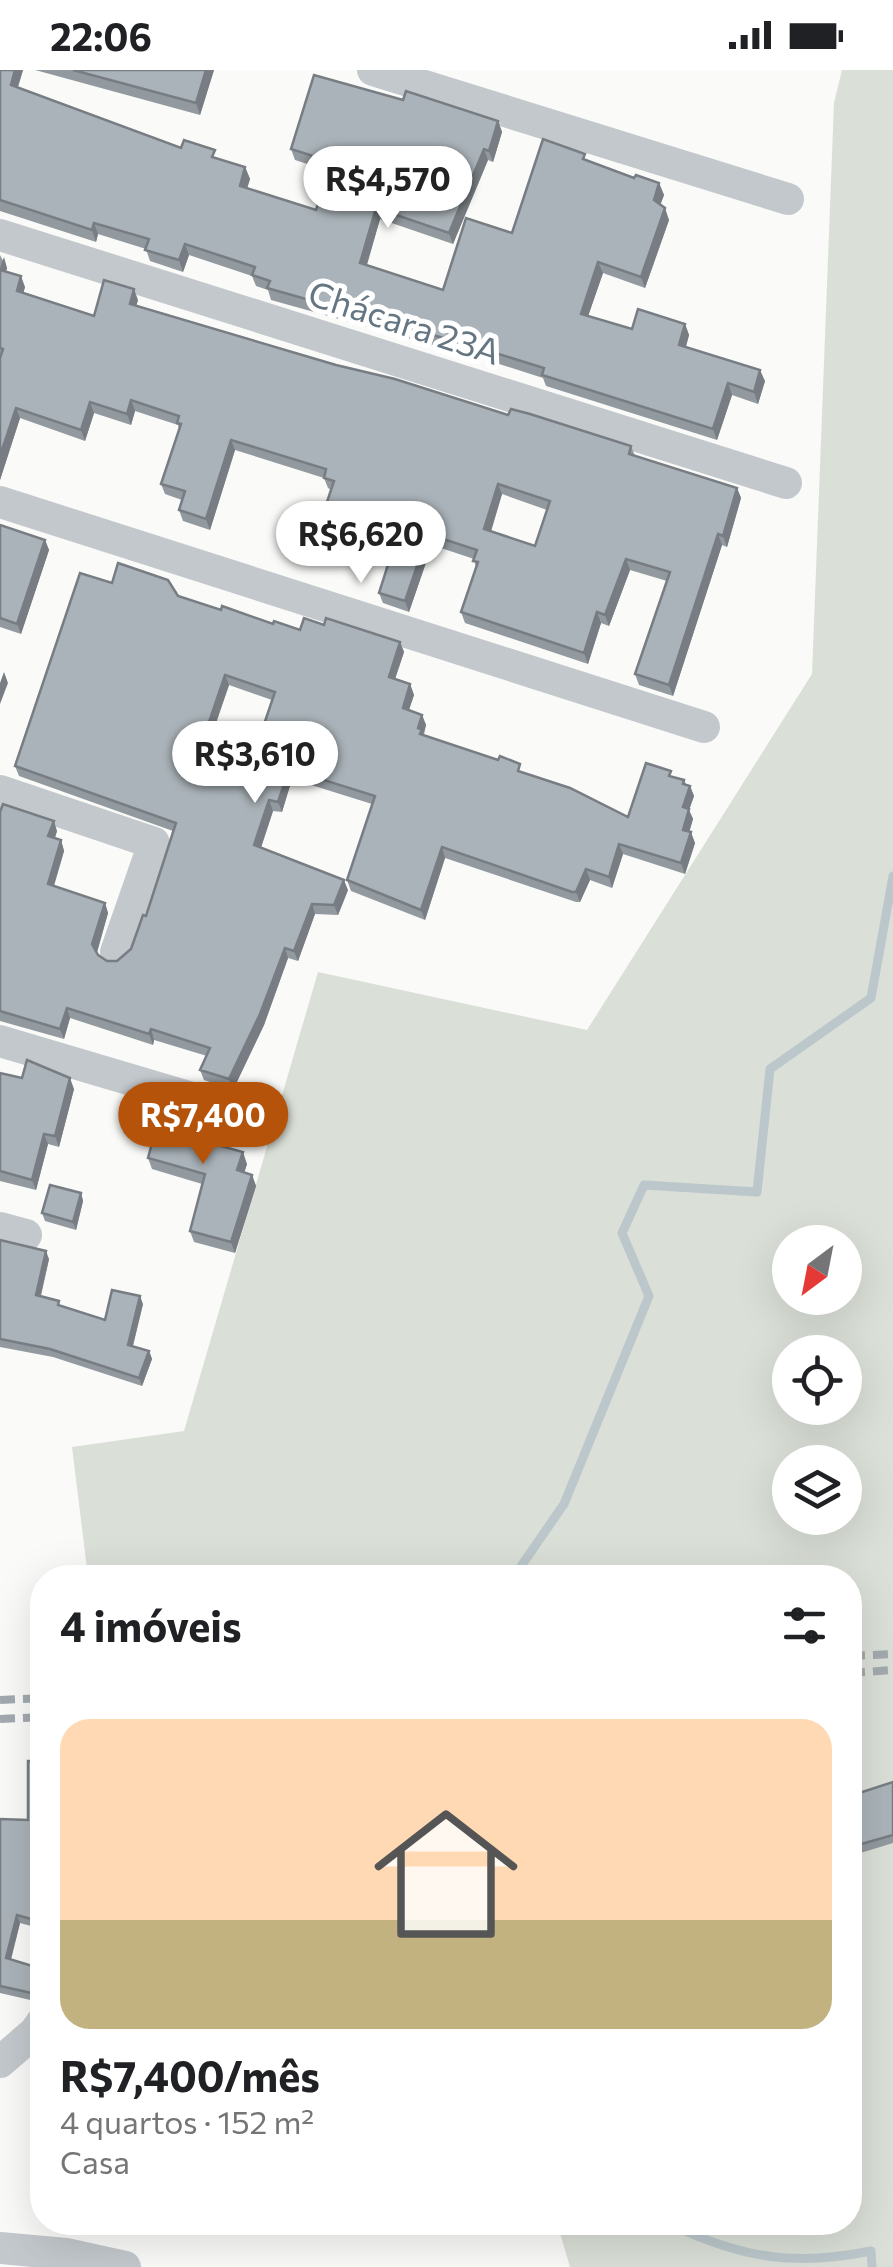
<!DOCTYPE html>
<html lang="pt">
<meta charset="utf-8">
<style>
:root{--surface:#fff;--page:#f2f2f2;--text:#202124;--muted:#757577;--accent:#b45309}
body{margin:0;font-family:Commissioner,sans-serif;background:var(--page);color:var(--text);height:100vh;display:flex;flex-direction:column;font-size:38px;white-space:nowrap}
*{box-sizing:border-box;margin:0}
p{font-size:32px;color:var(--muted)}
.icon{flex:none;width:55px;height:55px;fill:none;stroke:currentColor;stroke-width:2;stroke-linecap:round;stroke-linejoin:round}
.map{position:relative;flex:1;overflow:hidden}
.drawer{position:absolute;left:30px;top:1495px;width:832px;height:670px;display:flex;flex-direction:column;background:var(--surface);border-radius:40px;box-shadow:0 10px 40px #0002}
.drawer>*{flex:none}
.needle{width:65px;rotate:212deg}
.buttons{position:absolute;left:772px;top:1155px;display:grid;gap:20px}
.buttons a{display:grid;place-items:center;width:90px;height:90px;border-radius:50%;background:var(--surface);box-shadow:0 10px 40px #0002;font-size:50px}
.price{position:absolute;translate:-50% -85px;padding:0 22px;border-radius:35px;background:#fff;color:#222;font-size:32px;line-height:65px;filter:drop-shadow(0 2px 5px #0008)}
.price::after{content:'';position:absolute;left:50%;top:60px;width:30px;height:22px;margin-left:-15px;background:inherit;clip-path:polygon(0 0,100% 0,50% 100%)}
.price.on{background:var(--accent);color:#fff}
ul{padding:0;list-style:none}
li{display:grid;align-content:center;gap:20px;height:530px;padding:0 30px}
li span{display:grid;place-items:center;height:310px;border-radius:30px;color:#555}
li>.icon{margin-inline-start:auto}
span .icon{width:180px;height:180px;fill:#fffc;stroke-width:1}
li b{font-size:42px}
h2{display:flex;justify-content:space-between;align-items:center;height:120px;padding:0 30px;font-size:42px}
.status{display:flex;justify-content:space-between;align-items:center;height:70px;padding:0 50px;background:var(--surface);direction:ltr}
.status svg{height:28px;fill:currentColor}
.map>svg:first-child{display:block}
</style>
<div class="status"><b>22:06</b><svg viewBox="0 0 49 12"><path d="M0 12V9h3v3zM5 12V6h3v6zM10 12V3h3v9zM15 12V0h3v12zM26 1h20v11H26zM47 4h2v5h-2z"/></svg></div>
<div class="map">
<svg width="893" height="2197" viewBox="0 0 893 2197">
<rect width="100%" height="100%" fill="#fafaf8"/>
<path fill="#dadfd7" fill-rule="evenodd" d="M842,0H893V2197H570L557,2153L850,2152V1508L88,1507L72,1377L184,1361L318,902L587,960L812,604L834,33ZM790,1172H845V1228H790ZM790,1282H845V1338H790ZM790,1392H845V1448H790Z"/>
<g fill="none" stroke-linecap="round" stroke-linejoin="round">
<g stroke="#bbc7cb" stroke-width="9">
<path d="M513,1508L564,1434L649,1226L622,1163L644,1115L757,1122L770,999L871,928L893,806"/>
<path d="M674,2152L676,2157C746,2189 796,2196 871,2181L872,2197"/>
</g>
<g stroke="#c3c8cc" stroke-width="32">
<path d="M373,0L788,129"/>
<path d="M0,165L786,413"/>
<path d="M0,432L704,657"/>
<path d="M0,721L154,773L116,882"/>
<path d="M0,971L226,1038"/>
<path d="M0,1158L26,1165"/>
<path d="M0,1992L35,1962L42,1952"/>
<path d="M0,2178L66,2184L125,2197"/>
</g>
<g stroke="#a2aab0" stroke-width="8" stroke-dasharray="15 8" stroke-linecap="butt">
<path d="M850,1586L893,1584"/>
<path d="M850,1603L893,1600"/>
<path d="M0,1630L42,1628"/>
<path d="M0,1649L42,1647"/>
</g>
</g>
<g fill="#929a9f" fill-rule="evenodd">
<path d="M0,0H23L18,17L181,78L245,97L250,109L247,118L316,140L329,101L295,90L291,79L403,30L498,51L502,62L493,92L488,90L453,174L380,149L367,195L443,220L512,163L588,91L634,108L659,113L664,125L660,135L669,150L645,218L603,203L588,246L632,259L685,254L689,265L686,277L765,311L758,334L732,325L717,370L546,316L543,308L493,292L271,230L268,220L256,216L252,206L189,185L183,202L150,191L146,179L98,164L96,172L0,141Z"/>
<path d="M35,0H214L200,45Z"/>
<path d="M0,185L7,198L6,202L25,217L23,223L94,246L138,230L136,235L508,345L631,376L635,386L737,418L741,428L727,477L722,475L673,626L639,615L635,604L667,511L630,500L609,556L601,553L588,594L465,553L461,542L476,498L474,489L432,475L409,542L383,533L379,523L391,487L338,469L337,465L325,461L321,450L331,420L328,418L324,408L235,380L210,460L183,451L179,440L182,430L165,424L161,414L179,359L178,355L135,341L131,355L94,343L85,371L20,348L0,410ZM502,424L547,440L535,476L491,462Z"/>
<path d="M0,455L45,470L49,480L21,564L0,557Z"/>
<path d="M112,513L178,526L221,540L300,560L324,555L400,572L404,582L395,609L410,614L414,625L409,640L422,645L426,655L424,665L524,703L628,747L673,707L684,710L686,714L690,716L694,726L689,740L693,749L689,762L695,773L685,804L623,784L612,818L590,810L580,832H576L445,788L425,850L351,821L347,810L372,734L292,709L282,742L273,741L261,778L348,820L338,845L315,844L298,891L288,888L264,955L233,1020L204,1010L200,1000L207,986L154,970L153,975L70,948L64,969L0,951V742L57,761L55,768L61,770L64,781L54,816L105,833L108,843L97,883L107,891H117L131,879L146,846L173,761L19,706L15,696ZM229,615L272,630L256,678L212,663Z"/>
<path d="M0,1003L74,1019L59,1077L48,1074L36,1120L0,1111Z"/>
<path d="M221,1057L216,1075L247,1094L244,1103L252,1105L256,1116L235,1183L194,1172L190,1161L202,1114L152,1099L148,1088Z"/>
<path d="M81,1123L83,1131L76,1160L45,1151L42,1143Z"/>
<path d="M0,1170L49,1189L41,1226L61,1236L105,1250L143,1234L133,1276L149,1281L152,1289L142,1316L53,1287L0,1277Z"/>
<path d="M42,1691V1859L20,1853L11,1890L42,1899V1921L39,1932L0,1923V1749L28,1750Z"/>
<path d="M893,1712V1773L854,1785L850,1774Z"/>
</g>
<g fill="#777d82">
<path d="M15,0H23L15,26L11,15Z"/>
<path d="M206,0H214L200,45L196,33Z"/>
<path d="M498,51L502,62L493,92L489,81Z"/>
<path d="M484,79L488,90L453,174L449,163Z"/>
<path d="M245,97L250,109L244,128L240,116Z"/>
<path d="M659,113L664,125L658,141L654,130Z"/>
<path d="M376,138L380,149L364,204L360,193Z"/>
<path d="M665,138L669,150L645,218L641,207Z"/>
<path d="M94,153L98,164L96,172L92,160Z"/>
<path d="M185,174L189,185L183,202L179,190Z"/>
<path d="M4,187L7,198L3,211L0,198Z"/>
<path d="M598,192L603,203L585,255L581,244Z"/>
<path d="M21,206L25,217L21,232L17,221Z"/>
<path d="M134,219L138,230L134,244L130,234Z"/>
<path d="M685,254L689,265L683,286L679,275Z"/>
<path d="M760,300L765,311L758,334L754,322Z"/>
<path d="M728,313L732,325L717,370L713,359Z"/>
<path d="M131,330L135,341L131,355L127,344Z"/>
<path d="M90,332L94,343L85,371L81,360Z"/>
<path d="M16,338L20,348L0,410V386Z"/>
<path d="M231,370L235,380L210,460L206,449Z"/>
<path d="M498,414L502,424L488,470L484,459Z"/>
<path d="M737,418L741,428L727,477L723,466Z"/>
<path d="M428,464L432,475L409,542L405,531Z"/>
<path d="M718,464L722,475L673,626L669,615Z"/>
<path d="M45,470L49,480L21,564L17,554Z"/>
<path d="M626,489L630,500L609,556L605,545Z"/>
<path d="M597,542L601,553L588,594L584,583Z"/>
<path d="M400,572L404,582L392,618L389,607Z"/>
<path d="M4,602L8,613L0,634V613Z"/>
<path d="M225,605L229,615L210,671L206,661Z"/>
<path d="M410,614L414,625L406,648L403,638Z"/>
<path d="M422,645L426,655L423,664L426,670L418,658Z"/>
<path d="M289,699L292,709L282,742L278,732Z"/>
<path d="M690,716L694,726L689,740L693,749L687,770L683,760V737Z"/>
<path d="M269,730L273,741L258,786L254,775Z"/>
<path d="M54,751L57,761L52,776L48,766Z"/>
<path d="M691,762L695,773L685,804L681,793Z"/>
<path d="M61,770L64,781L51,825L48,814Z"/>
<path d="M619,774L623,784L612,818L609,807Z"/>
<path d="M442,777L445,788L425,850L421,840Z"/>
<path d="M586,799L590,810L580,832L576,822Z"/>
<path d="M344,810L348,820L338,845L334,835Z"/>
<path d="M105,833L108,843L96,885L92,874Z"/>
<path d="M312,834L315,844L298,891L294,881Z"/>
<path d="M285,878L288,888L264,955L233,1020L229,1009Z"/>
<path d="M67,938L70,948L64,969L60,959Z"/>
<path d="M151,959L154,970L153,975L149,964Z"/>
<path d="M70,1008L74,1019L59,1077L55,1066Z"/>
<path d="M217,1046L221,1057L214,1085L210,1073Z"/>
<path d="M44,1064L48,1074L36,1120L32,1110Z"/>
<path d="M243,1082L247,1094L241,1112L237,1100Z"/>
<path d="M252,1105L256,1116L235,1183L231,1172Z"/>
<path d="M81,1123L83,1131L76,1160L73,1152Z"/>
<path d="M46,1181L49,1189L39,1232L36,1225Z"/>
<path d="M140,1226L143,1234L131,1283L128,1275Z"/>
<path d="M149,1281L152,1289L142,1316L139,1308Z"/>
<path d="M17,1845L20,1853L9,1896L6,1888Z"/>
<path d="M42,1905V1921L39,1932L36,1924Z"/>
</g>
<g fill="#aab3b9" stroke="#777d82" stroke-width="2.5" fill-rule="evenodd">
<path d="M0,0H15L11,15L181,78L184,70L215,80L212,87L245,97L240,116L316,140L332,92L291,79L314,5L403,30L406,21L498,51L489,81L484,79L449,163L376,138L360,193L443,220L466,148L512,163L543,69L585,84L583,89L634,108L636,105L659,113L654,130L665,138L641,207L598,192L581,244L632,259L638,239L685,254L679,275L760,300L754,322L728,313L713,359L542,305L544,298L489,281L267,218L270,211L252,205L255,197L185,174L179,190L145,180L149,169L94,153L92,160L0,130Z"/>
<path d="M73,0H206L196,33Z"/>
<path d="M0,200L21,206L17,221L94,246L104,210L134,219L130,234L336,295L395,309L508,345L511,339L530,344L631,376L629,384L737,418L723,466L718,464L669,615L635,604L670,502L626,489L605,545L597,542L584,583L461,542L478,492L473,491L477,480L428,464L405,531L379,523L393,479L334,458L335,455L321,450L334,411L324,408L326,399L231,370L206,449L179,440L185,421L161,414L181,354L177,353L179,346L131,330L127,344L90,332L81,360L16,338L0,386V288L3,279L0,278ZM498,414L550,431L535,476L484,459Z"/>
<path d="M0,455L45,470L17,554L0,548Z"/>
<path d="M118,493L168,510L178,526L221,540L222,536L273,554L274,551L300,560L304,548L324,555L326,548L400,572L389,607L410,614L403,638L422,645L418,658L422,660L420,664L498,690L500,686L520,694L518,701L570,718L628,747L646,693L671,701L669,706L684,710L683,714L690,716L683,737L689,739L683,760L691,762L681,793L619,774L609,807L586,799L576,822H572L442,777L421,840L347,810L375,726L289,699L278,732L269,730L254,775L344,810L334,835L312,834L294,881L285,878L260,944L229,1009L200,1000L210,978L151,959L149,964L67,938L60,959L0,941V742L3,734L54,751L48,766L61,770L48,814L105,833L92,874L98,885L107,891H117L131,879L143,845L146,846L176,753L15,696L80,503L112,513ZM225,605L275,622L256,678L206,661Z"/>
<path d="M27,990L70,1008L55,1066L44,1064L32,1110L0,1101V1003L22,1008Z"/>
<path d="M164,1030L217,1046L210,1073L243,1082L237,1100L252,1105L231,1172L190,1161L205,1104L148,1088Z"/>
<path d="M50,1115L81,1123L73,1152L42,1143Z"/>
<path d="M0,1170L46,1181L36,1225L59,1231L58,1235L105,1250L112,1220L140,1226L128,1275L149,1281L139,1308L50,1279L0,1269Z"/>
<path d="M28,1691H42V1852L17,1845L6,1888L42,1899V1905L36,1924L0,1916V1749L28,1750Z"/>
<path d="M893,1712V1765L851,1777L850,1726Z"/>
</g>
<g text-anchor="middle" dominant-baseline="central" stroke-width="10" stroke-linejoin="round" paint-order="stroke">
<g font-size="35" fill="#657683" stroke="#fff">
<text transform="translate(405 251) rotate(18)">Chácara 23A</text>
</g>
</g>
</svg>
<div class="buttons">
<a><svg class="needle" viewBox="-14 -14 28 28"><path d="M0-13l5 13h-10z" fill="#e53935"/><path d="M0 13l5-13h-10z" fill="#757577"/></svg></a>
<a><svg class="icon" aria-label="locate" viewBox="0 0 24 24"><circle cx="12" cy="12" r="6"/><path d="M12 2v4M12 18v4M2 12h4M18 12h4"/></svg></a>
<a><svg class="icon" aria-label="layers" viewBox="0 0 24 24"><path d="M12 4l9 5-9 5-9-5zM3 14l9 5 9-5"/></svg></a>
</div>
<b class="price" style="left:388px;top:161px">R$4,570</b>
<b class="price" style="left:361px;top:516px">R$6,620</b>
<b class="price" style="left:255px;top:736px">R$3,610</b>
<b class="price on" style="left:203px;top:1097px">R$7,400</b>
<section class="drawer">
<h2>4 imóveis<svg class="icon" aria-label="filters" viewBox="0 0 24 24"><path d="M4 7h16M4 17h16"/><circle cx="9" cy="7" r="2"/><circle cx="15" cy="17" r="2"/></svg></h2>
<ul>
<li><span style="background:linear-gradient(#ffd9b3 65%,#c2b280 0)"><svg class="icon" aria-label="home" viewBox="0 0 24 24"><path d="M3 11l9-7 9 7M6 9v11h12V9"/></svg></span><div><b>R$7,400/mês</b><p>4 quartos · 152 m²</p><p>Casa</p></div></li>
</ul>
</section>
</div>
